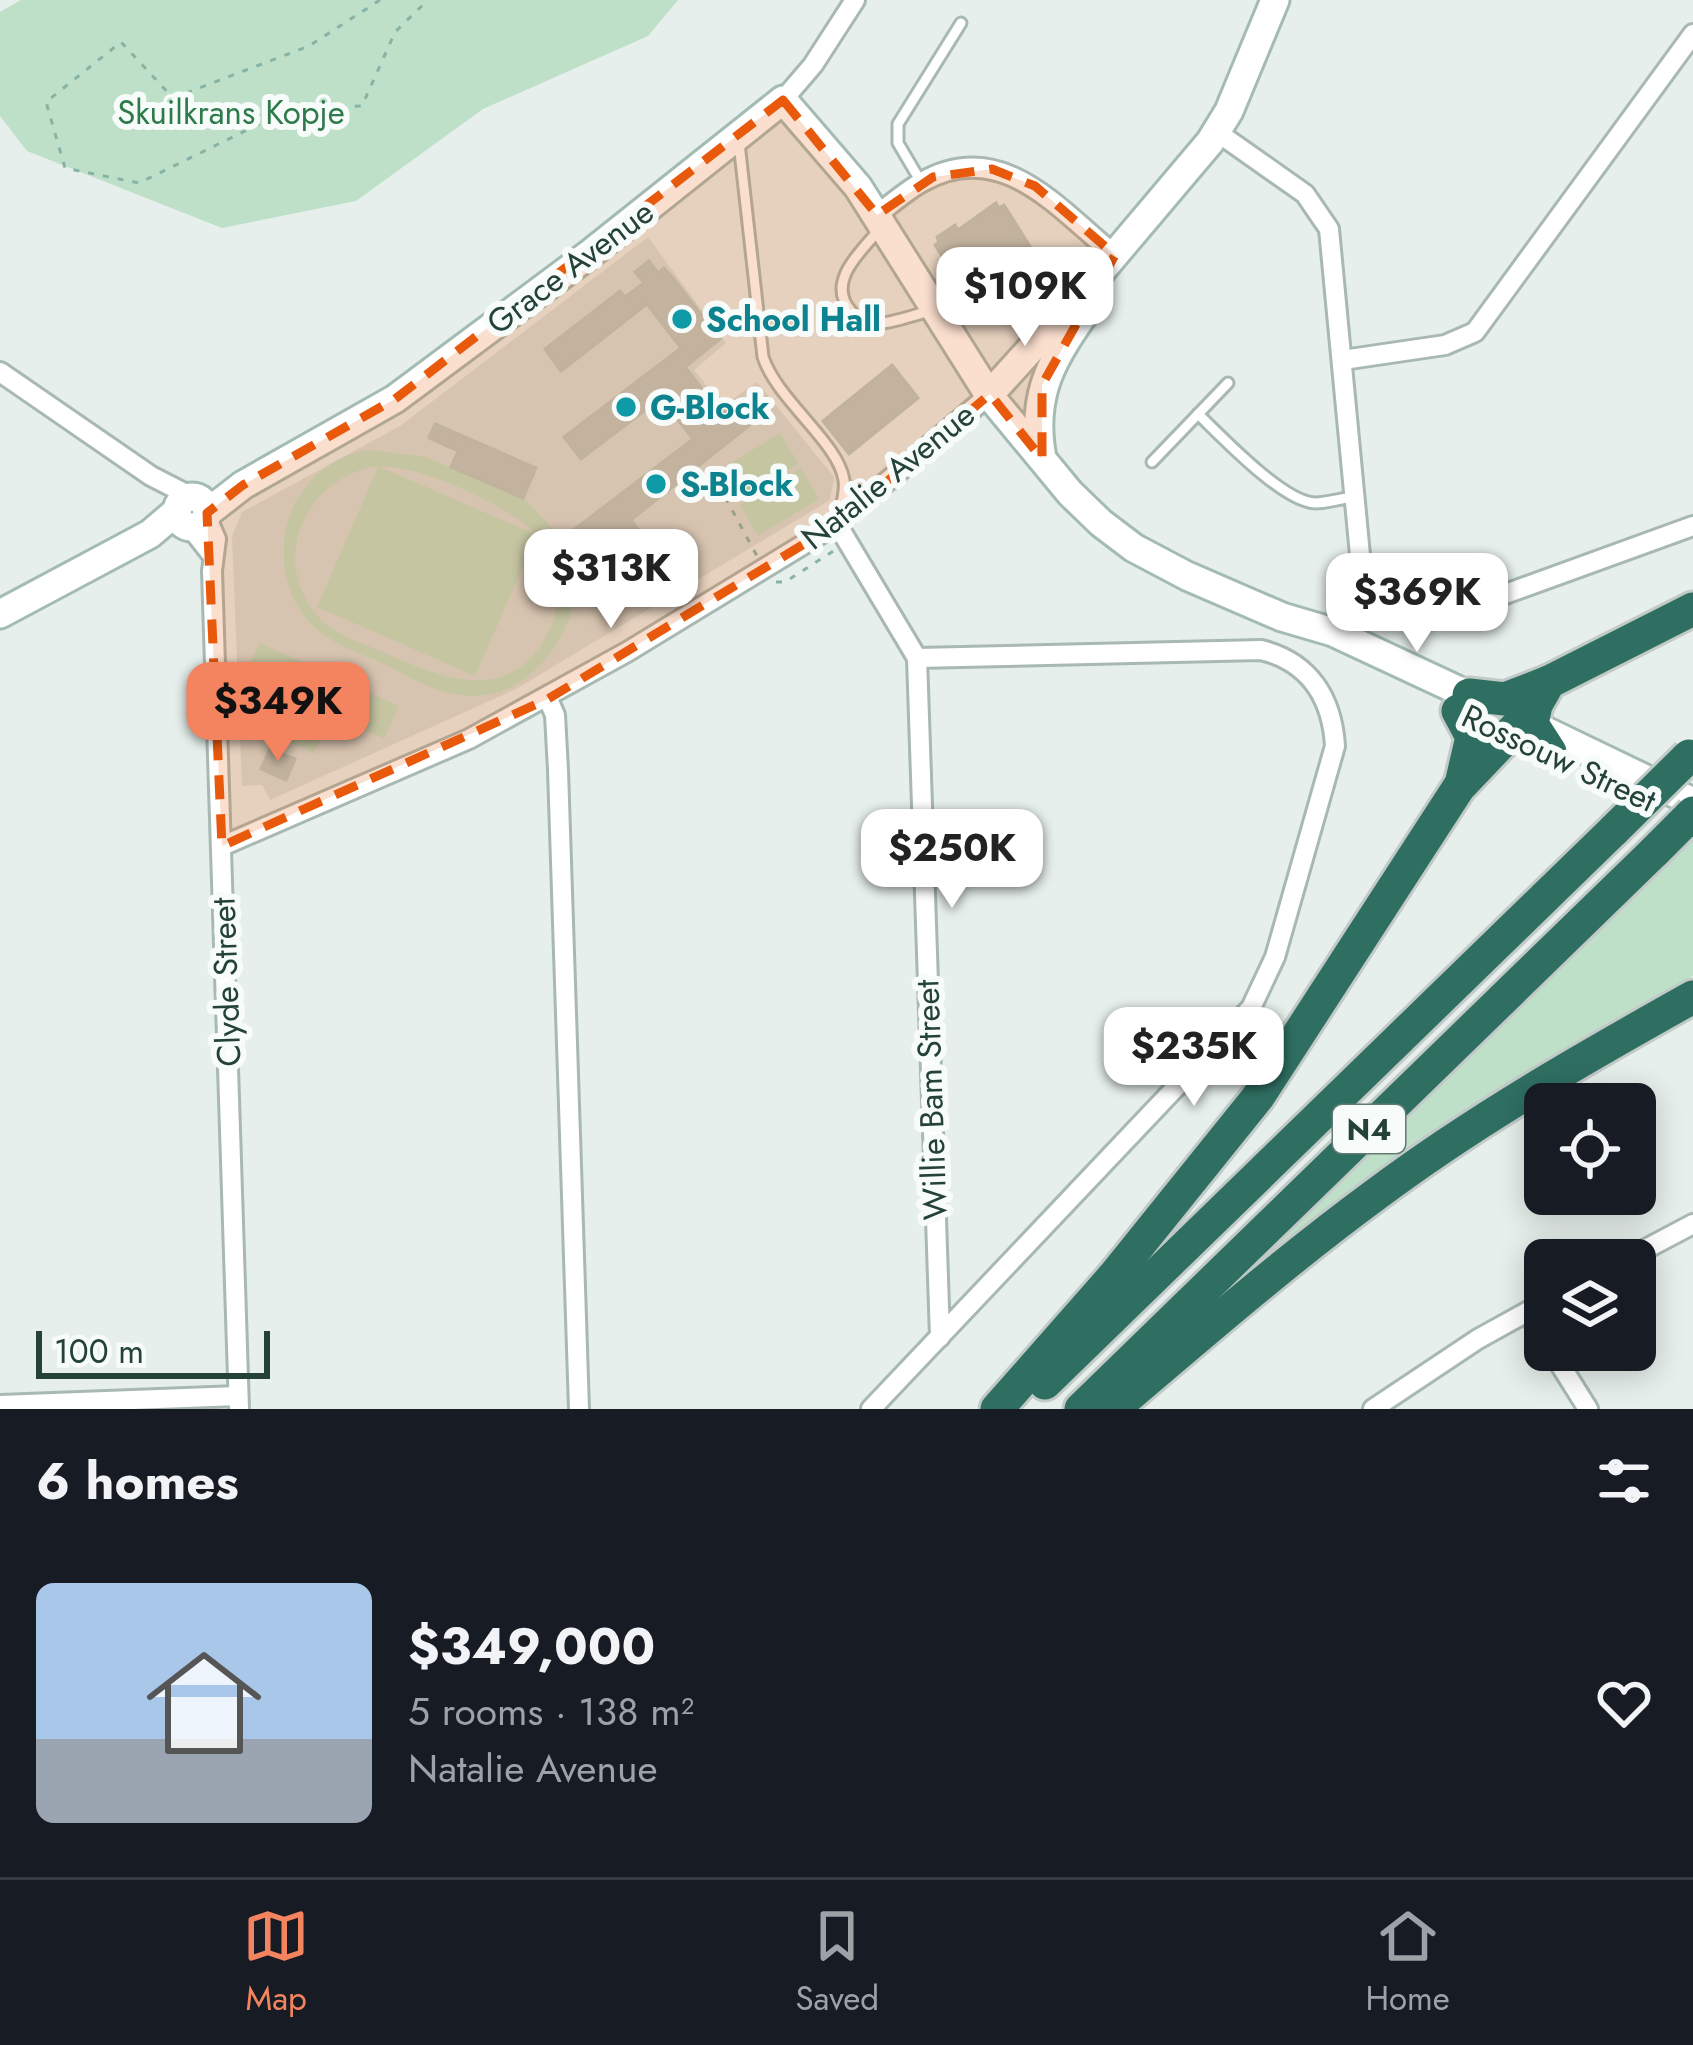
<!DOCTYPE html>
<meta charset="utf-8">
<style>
:root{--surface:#171b24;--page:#20242c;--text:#f1f3f6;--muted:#9ea1a6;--line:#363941;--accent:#f4845f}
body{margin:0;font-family:Jost,sans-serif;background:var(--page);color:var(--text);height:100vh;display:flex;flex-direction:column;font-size:45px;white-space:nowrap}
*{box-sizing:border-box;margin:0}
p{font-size:39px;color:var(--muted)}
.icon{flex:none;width:66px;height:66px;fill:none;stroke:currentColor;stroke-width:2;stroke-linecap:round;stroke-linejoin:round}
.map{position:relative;height:1409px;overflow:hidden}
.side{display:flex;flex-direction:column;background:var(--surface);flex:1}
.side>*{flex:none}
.buttons{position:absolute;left:1524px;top:1083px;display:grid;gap:24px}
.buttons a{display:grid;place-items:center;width:132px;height:132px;border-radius:18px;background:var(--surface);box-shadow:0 6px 30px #0003;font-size:60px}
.scale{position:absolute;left:36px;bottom:30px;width:234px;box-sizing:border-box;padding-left:12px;border:6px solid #24423a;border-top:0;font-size:33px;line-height:42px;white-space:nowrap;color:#24423a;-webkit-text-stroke:9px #f7fbf9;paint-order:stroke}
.price{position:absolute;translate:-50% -102px;padding:0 27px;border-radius:24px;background:#fff;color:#222;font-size:39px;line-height:78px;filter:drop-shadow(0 3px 6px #0008)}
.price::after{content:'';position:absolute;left:50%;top:72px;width:36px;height:27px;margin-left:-18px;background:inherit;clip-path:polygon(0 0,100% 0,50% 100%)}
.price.active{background:var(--accent);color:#111}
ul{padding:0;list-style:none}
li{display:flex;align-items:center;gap:36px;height:300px;padding:0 36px}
li span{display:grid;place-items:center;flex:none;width:336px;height:240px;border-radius:18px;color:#555}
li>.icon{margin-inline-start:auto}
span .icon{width:144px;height:144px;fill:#fffc;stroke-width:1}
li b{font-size:51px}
h2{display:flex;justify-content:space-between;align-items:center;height:144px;padding:0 36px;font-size:51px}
.tabs{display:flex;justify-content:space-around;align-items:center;height:168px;border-top:3px solid var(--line);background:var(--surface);font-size:33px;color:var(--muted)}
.tabs a{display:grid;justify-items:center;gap:6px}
.tabs .active{color:var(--accent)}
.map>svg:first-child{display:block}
</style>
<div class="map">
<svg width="1693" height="1409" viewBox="0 0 1693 1409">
<rect width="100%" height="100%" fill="#e6efeb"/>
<path fill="#d4dfda" d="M648,237L726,343L694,370L723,406L757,382L834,477L830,500L516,689L270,800L262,785L242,786L232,536L242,512L400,426Z"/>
<g fill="#bfe0c8" fill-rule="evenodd">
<path d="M21,0H678L648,36L483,109L356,201L222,228L27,151L0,116V12Z"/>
<path d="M780,433L799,464L738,501L719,470Z"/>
<path d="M370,450L427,457L526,501C541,515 565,539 572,559C577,575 574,607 568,622C549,668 507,705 454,694C430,690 407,676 386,665C362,654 333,645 313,626C278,592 274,530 302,492C318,469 342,453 370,450ZM373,467H378L317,607L475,676L537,535C559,561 564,601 549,631C510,708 441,678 381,651C359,642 333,634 317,615C269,559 306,480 373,467ZM380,467C418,464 511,507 537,535Z"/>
<path d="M801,468L819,499L758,536L740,505Z"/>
<path d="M260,643L325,672L310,705L245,675Z"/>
<path d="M333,676L399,706L384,739L318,709Z"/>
<path d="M263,691L329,721L314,753L249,724Z"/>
<path d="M1693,840V976C1538,1059 1391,1152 1256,1266Z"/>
</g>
<g fill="#bbcac4" stroke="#b8c9c2" stroke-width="3">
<path d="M996,203L999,208L1004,205L1043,267L1039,270L1042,274L1023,286L1020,282L984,312L981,307L976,310L935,245L939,242L937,237L955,225L958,230Z"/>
<path d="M649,261L658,273L664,268L673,278L720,339L685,367L722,415L744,398L748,403L760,394L771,408L631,520L655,551L604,591L567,535L693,439L661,398L581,459L564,437L681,348L647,304L561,371L545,349L620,291L625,297L644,283L635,272Z"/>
<path d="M892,365L918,398L849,454L823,421Z"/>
<path d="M435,424L536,468L523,498L451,467L458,451L429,438Z"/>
<path d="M270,749L295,759L286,780L261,769Z"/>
</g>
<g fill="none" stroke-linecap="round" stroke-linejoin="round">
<g stroke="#a8b8b2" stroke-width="15">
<g id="lane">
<path d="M739,143L763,357C777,400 838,442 844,480C846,493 841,506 838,519"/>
<path d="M921,182L898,143V124L961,23"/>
<path d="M878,231C859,253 826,283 851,311C858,319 864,324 875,324C893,323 913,315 930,311"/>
<path d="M1198,414C1221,436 1283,502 1315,503C1328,503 1342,498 1354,497"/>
<path d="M1152,462L1228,383"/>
</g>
</g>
<g stroke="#a8b8b2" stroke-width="24">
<g id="street">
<path d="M783,100L813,65L855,0"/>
<path d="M1217,132L1305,194L1329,229L1360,555C1368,593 1398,628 1439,618L1693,526"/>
<path d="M877,215C891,204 906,191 922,182C1002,136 1059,210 1115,255"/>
<path d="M1343,360L1445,345L1475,332L1693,34"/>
<path d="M0,372L151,476L192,497"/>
<path d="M206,516L216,539L212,571L239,1409"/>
<path d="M837,524L917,658L940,1337"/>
<path d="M190,527L212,555"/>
<path d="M548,699L555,715L558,770L579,1409"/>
<path d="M222,846L469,739L627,652L837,524L989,395"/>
<path d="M1625,1260L1693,1224"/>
<path d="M1527,1312L1545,1340"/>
<path d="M1551,1350L1588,1409"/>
<path d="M0,1405L238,1396"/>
<path d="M871,1409L1251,1008L1275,957L1335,746C1332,699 1310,662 1261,650L917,658"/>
<path d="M1373,1409L1478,1339L1545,1302"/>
</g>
</g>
<g stroke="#a4bbb3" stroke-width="33">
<g id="secondary">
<path d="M989,395L1090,284L1210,142L1229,111L1275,0"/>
<path d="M1042,458C1029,390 1056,354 1093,301"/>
<circle cx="192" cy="512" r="15"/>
<path d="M207,513L243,485L395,399L591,253L783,100L858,187L989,395L1070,493L1101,523L1134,548L1187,576L1282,617L1333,632L1483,702"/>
<path d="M0,614L150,534L177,511"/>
<path d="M1529,723L1693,802"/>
</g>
</g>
<g stroke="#c2cac8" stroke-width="39">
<g id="highway">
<path d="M1469,695L1505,699L1549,682"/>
<path d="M1458,711L1472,737L1462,780"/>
<path d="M1550,752L1532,724L1536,705L1549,682L1693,609"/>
<path d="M1045,1383L1615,829"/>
<path d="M997,1409L1114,1276L1258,1097L1459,787L1523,720"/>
<path d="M1081,1409L1656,850"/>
<path d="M1113,1409C1199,1336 1284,1262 1375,1195C1475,1120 1584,1058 1693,997"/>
</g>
</g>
<g stroke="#86b3a5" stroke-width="3" stroke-dasharray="6 9" stroke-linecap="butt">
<path d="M380,0L309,46L173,98L121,42L46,102L65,168L139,183L292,108L362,106L395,32L428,0"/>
<path d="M718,484L757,556"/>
<path d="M776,582H785L835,550"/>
</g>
<use href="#lane" stroke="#fff" stroke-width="9"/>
<use href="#street" stroke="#fff" stroke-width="18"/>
<use href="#secondary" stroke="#fff" stroke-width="27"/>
<use href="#highway" stroke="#2f6f62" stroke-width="33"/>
<g stroke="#c2cac8" stroke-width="39" stroke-linecap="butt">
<g id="highway-bridge">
<path d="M1615,829L1689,756"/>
<path d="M1656,850L1693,813"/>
</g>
</g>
<use href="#highway-bridge" stroke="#2f6f62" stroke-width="33"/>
</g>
<path fill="#e8590c" fill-opacity="0.2" stroke="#e8590c" stroke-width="9" stroke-dasharray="24 15" stroke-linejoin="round" d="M783,100L877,215L933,177L992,169L1035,186L1115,255L1042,385V459L990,394L837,524L548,699L222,846L207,513L243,485L395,399Z"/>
<g fill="#0f9aa8" stroke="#f7fbf9" stroke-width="4.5">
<circle cx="682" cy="319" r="12"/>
<circle cx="626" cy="407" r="12"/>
<circle cx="656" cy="484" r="12"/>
</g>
<g text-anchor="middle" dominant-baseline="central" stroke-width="12" stroke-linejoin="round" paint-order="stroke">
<rect fill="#f7fbf9" stroke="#637a73" stroke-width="3" x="1333" y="1105" width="72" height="48" rx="9"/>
<g font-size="30" font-weight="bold" fill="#24423a">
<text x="1369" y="1129">N4</text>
</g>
<g font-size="33" fill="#2d7a4b" stroke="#f7fbf9">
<text x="231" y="112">Skuilkrans Kopje</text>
</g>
<g font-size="33" fill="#24423a" stroke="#f7fbf9">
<text transform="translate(570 267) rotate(-37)">Grace Avenue</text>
<text transform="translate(888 476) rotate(-39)">Natalie Avenue</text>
<text transform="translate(1559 758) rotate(25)">Rossouw Street</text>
<text transform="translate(226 982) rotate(-92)">Clyde Street</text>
<text transform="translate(931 1100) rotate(-92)">Willie Bam Street</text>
</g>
<g font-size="33" font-weight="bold" fill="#0d838f" stroke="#f7fbf9" text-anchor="start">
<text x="706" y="319">School Hall</text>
<text x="650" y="407">G-Block</text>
<text x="680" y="484">S-Block</text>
</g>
</g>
</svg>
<div class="buttons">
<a><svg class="icon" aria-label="locate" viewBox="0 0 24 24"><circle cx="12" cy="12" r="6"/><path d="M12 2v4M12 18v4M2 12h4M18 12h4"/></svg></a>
<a><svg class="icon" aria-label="layers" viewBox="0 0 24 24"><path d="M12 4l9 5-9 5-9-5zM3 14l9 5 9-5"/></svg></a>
</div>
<div class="scale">100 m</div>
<b class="price" style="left:1025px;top:349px">$109K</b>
<b class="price" style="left:611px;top:631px">$313K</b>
<b class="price" style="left:1417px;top:655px">$369K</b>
<b class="price active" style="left:278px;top:764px">$349K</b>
<b class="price" style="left:952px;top:911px">$250K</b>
<b class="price" style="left:1194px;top:1109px">$235K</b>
</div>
<section class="side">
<h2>6 homes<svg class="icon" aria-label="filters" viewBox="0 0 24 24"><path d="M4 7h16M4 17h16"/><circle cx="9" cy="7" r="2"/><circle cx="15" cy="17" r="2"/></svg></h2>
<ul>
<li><span style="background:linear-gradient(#a9c7e8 65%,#9aa5b1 0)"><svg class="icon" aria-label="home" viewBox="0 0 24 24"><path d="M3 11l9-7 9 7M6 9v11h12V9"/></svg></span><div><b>$349,000</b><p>5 rooms · 138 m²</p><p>Natalie Avenue</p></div><svg class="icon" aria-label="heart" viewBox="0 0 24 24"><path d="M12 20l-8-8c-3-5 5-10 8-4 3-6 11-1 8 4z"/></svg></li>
</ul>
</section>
<nav class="tabs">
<a class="active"><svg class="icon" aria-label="map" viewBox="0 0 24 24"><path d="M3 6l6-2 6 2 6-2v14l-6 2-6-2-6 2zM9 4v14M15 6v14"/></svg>Map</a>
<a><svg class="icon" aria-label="saved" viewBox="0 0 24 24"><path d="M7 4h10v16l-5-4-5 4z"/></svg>Saved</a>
<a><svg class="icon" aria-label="home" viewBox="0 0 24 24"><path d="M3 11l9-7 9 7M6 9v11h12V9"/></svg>Home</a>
</nav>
